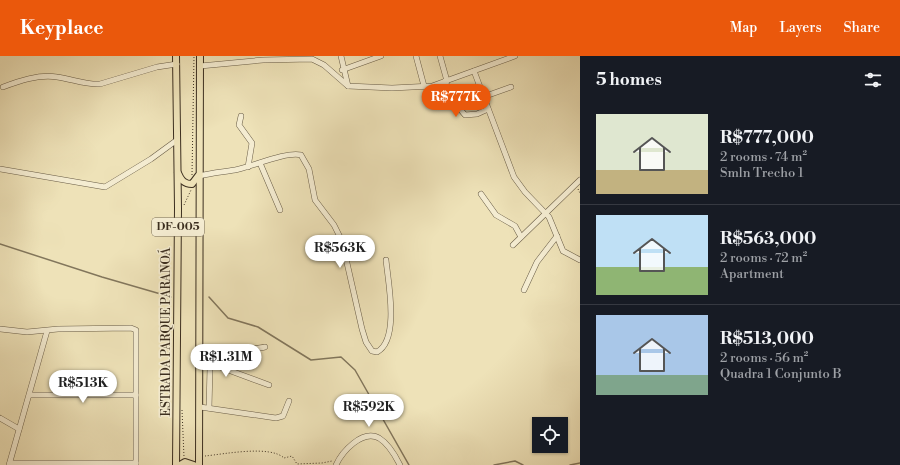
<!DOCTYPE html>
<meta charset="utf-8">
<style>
:root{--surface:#171b24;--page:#20242c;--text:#f1f3f6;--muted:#9ea1a6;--line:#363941;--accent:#ea580c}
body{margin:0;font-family:"Libre Bodoni",serif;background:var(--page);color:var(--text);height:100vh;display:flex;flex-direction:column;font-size:15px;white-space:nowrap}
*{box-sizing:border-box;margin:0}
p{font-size:13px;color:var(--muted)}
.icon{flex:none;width:22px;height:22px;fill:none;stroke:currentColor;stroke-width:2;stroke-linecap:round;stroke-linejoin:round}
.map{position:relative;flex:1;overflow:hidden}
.details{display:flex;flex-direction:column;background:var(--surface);width:320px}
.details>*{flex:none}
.fabs{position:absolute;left:532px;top:361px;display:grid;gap:8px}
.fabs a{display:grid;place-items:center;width:36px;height:36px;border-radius:0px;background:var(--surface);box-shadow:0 1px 3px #0004;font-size:20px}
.price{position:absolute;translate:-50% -34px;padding:0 9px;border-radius:14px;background:#fff;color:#222;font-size:13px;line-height:26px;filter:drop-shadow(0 1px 2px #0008)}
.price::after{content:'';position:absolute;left:50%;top:24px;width:12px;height:9px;margin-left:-6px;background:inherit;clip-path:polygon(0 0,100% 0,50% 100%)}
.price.selected{background:var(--accent);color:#fff}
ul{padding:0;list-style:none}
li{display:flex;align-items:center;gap:12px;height:100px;padding:0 16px}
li+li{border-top:1px solid var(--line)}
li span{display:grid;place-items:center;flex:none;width:112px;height:80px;border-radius:0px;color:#555}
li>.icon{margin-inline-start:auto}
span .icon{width:48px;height:48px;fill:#fffc;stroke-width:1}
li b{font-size:17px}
h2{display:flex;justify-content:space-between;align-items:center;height:48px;padding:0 16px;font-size:17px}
header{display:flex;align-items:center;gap:24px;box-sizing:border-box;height:56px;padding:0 20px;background:var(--accent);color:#fff}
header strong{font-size:19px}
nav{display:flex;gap:22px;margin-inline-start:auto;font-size:14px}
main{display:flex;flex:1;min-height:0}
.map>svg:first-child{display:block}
</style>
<header>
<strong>Keyplace</strong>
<nav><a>Map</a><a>Layers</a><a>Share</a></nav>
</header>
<main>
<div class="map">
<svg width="580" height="409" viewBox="0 0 580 409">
<rect width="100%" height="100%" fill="#eee2b8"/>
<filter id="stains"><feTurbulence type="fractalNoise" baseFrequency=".005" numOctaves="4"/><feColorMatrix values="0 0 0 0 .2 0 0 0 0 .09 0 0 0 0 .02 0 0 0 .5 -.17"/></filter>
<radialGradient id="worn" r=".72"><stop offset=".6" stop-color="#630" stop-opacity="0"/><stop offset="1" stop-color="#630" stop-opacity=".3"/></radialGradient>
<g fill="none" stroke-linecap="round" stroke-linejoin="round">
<g stroke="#82765c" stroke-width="1.5">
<path d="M0,188L102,221L171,241"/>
<path d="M209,241L228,262L258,271L311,304L341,301L355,314L409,409"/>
<path d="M494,409L515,405L523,409"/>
<path d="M570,409L580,407"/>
</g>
<g stroke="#685c46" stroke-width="6">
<g id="minor">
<path d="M341,0L348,30"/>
<path d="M416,0L424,30"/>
<path d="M440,0L447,25"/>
<path d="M200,10L263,4L312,3L324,9L348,30L392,32L432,30L515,0"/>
<path d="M342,14L381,0"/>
<path d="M474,15L514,121L525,136L549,161L563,195L580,204"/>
<path d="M445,25L454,46L465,59L477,58L488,53"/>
<path d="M3,31C19,25 39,18 57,21C72,23 86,29 100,28L157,11L177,8"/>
<path d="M483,41L511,31"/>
<path d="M241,60L239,69L252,87L248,111"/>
<path d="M260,107L280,154"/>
<path d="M0,113L105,131L151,103L177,84"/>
<path d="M199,120C211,117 223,116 235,114C251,111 287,95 301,99L309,113L315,144L334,169L342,185L362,273L366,286L372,295L377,296C400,284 388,225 386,204"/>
<path d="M481,138L496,159L515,170L521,181"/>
<path d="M513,189L580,124"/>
<path d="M524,234L537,206L557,180"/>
<path d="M0,273L27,276L58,273L131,272L136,274V409"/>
<path d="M210,312L213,299C223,290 250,295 265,291"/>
<path d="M30,339H136"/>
<path d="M200,351L276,362L283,360L289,345"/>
<path d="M209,352L210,312L216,310L220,311L269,329"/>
<path d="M0,362L19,373"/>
<path d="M10,407H136"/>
<path d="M9,409L47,275"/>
<path d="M336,409C342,396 362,373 379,382C389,388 395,399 400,409"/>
</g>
</g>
<g stroke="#3c2f20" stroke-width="8">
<g id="major">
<path d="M178,117C181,124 184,128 192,128L198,120"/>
<path d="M176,409L178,152L176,0"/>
<path d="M180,409L185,406L194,409"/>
<path d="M199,409L200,0"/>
</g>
</g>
<g stroke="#3c2f20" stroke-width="1" stroke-dasharray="1 2" stroke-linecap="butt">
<path d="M192,119L194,0"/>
<path d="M578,133L580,137"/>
<path d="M184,149L191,134"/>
<path d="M182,354L184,401"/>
<path d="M205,400C225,398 270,389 284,402L292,400L297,408L322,407L332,405"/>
</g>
<use href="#minor" stroke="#f4ecd1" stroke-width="5"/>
<use href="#major" stroke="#eee2b8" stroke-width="6"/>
</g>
<g text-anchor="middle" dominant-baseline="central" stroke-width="3" stroke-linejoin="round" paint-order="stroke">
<rect fill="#f4ecd1" stroke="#736855" stroke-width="1" x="152" y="162" width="52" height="18" rx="3"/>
<g font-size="11" font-weight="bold" fill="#3c2f20">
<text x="178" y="171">DF-005</text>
</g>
<g font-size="12" fill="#3c2f20" stroke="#f4ecd1">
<text transform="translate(166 276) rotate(-90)">ESTRADA PARQUE PARANOÁ</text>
</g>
</g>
<rect width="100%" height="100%" filter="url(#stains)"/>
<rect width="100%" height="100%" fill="url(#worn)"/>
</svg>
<div class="fabs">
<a><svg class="icon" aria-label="locate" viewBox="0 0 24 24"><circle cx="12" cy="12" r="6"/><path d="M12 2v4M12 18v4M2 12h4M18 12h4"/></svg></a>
</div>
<b class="price selected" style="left:456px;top:62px">R$777K</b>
<b class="price" style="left:340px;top:213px">R$563K</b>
<b class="price" style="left:226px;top:322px">R$1.31M</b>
<b class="price" style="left:83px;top:348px">R$513K</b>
<b class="price" style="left:369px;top:372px">R$592K</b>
</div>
<section class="details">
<h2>5 homes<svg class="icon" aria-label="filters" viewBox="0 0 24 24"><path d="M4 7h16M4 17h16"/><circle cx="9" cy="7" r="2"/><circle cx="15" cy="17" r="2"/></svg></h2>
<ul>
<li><span style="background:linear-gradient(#dfe7d0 70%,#c2b280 0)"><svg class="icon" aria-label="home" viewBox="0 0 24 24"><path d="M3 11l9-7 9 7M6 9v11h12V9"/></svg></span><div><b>R$777,000</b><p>2 rooms · 74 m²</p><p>Smln Trecho 1</p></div></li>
<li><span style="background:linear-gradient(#bfe0f5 65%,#8fb573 0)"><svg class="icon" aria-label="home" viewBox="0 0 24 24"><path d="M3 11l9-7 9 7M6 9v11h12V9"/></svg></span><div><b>R$563,000</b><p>2 rooms · 72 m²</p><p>Apartment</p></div></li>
<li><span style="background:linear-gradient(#a9c7e8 75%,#7fa58c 0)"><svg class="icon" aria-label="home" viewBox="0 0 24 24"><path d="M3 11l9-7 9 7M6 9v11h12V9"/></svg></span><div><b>R$513,000</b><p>2 rooms · 56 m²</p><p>Quadra 1 Conjunto B</p></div></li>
</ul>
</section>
</main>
